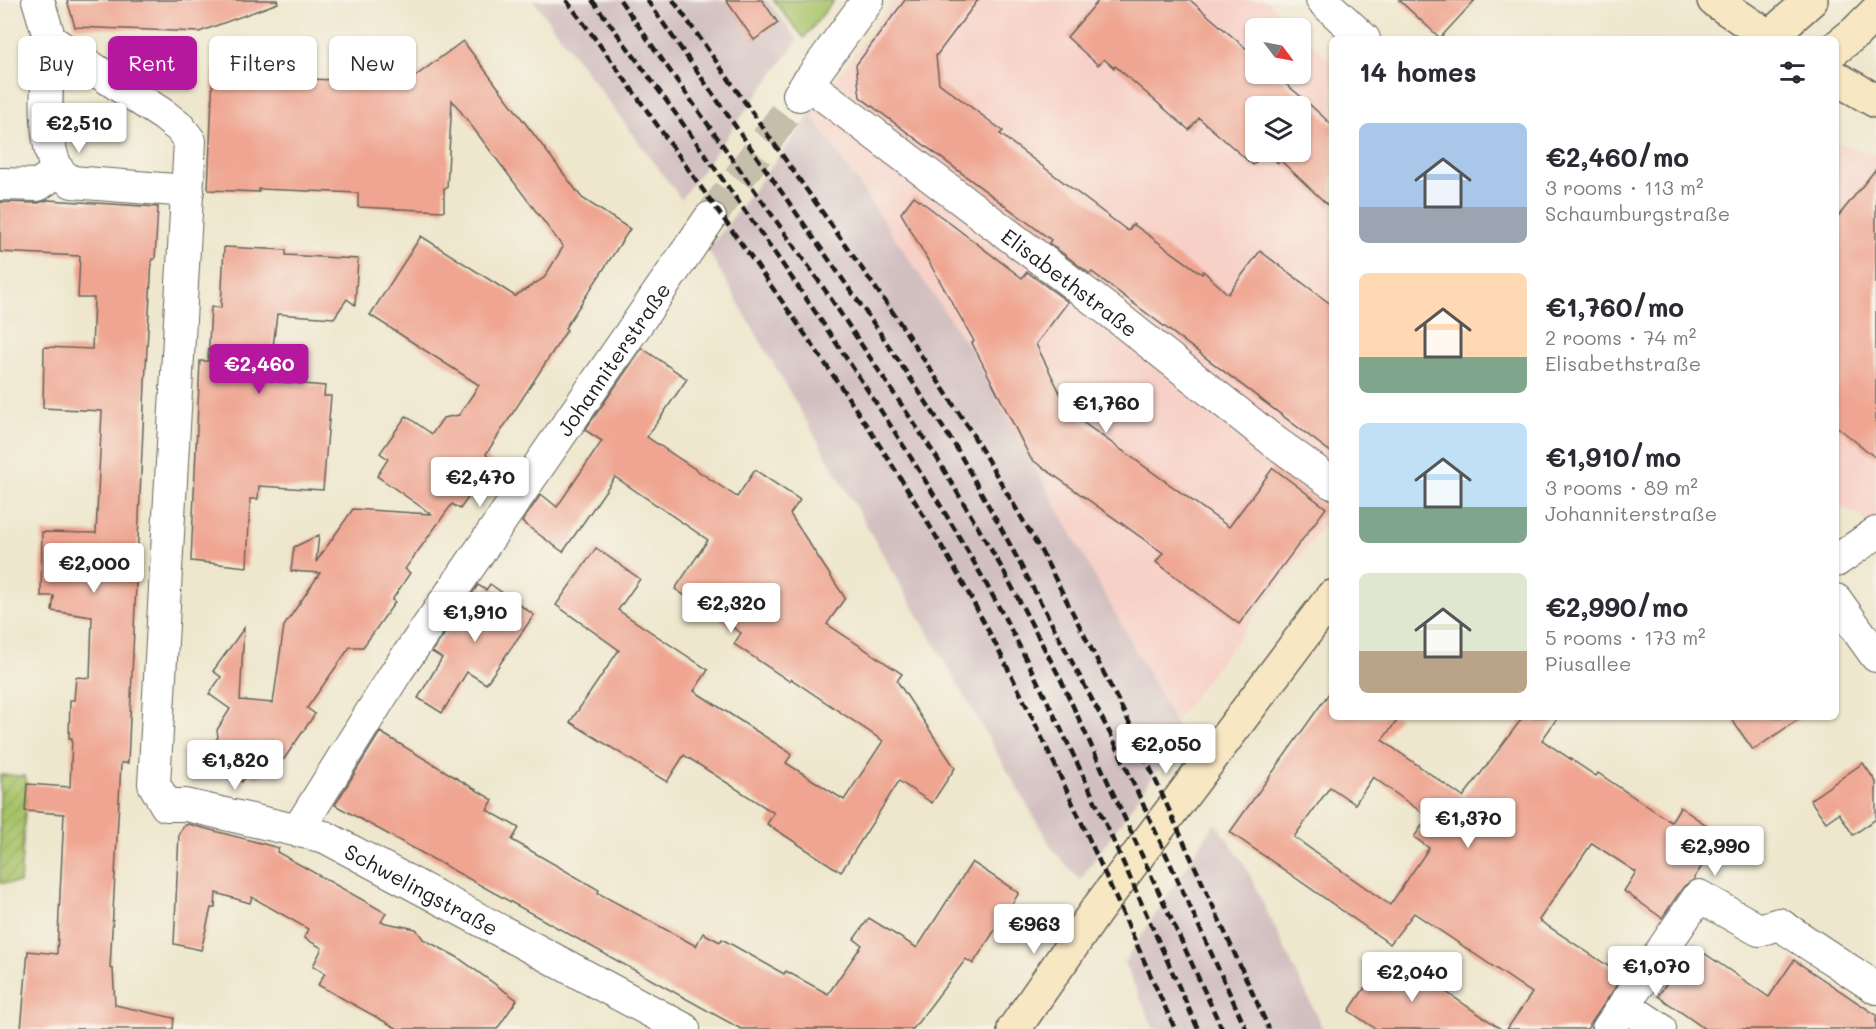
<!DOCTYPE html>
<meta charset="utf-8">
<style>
:root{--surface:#fff;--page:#f2f2f3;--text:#2b2b33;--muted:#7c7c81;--accent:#b5179e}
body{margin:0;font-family:Mali,sans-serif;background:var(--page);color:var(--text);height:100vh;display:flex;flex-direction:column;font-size:22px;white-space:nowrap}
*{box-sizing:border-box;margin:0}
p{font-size:20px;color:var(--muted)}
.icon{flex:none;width:33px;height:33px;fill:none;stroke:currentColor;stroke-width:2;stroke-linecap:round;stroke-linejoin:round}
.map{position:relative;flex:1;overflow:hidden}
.side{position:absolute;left:1329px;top:36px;width:510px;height:684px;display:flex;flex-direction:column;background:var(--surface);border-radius:9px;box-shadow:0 2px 4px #0004}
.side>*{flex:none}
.guide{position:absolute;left:18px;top:36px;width:570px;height:54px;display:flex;gap:12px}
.needle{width:39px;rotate:122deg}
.controls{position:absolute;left:1245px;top:18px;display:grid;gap:12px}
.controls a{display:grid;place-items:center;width:66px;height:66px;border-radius:9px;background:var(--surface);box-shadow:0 2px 4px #0004;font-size:30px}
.price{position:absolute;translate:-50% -51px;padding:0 14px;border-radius:6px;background:#fff;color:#222;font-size:20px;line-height:39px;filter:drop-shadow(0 2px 3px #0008)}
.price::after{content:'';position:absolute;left:50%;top:36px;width:18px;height:14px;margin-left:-9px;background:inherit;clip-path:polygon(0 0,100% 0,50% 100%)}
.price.active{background:var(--accent);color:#fff}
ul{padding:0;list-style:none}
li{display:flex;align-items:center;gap:18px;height:150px;padding:0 30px}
li span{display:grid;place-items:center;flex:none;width:168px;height:120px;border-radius:9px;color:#555}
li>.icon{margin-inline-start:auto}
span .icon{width:72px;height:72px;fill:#fffc;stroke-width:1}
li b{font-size:26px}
h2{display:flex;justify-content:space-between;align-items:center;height:72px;padding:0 30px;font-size:26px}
.chip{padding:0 21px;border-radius:9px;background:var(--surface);box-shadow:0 2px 4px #0004;font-size:21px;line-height:54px}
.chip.active{background:var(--accent);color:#fff}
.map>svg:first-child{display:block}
</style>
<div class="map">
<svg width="1876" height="1029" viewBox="0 0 1876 1029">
<defs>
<pattern id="garden-furrows" width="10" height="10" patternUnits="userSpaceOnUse" patternTransform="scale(1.5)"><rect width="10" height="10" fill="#a7c369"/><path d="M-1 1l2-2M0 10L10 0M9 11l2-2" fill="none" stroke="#8fa75a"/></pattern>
</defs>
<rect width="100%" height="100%" fill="#f7f3e8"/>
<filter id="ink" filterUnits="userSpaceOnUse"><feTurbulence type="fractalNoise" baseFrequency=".0167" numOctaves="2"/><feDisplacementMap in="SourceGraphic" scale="12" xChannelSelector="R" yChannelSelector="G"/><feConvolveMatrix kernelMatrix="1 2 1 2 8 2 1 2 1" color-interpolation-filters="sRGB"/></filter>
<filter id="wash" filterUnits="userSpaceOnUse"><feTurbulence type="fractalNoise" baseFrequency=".008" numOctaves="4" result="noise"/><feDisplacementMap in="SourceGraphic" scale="24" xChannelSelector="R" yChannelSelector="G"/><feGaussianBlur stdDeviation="1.35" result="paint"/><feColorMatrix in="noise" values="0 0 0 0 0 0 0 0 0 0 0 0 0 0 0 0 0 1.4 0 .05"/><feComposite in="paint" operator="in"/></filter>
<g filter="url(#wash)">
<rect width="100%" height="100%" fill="#eee7cd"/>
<g fill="#f7d1c8" fill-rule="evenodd">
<path d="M894,0H1266L1296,28H1256V74H1300L1301,32L1332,62V514L1175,722L970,349L811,114ZM1256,106H1300V152H1256Z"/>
<path d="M1836,142L1876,156V536L1859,514L1836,506Z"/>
</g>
<g fill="#d2bfc0">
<path d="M533,0H767L798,40L681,199Z"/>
<path d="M811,114L970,349L1175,722L1181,737L1080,880L1053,850L708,250Z"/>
<path d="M1215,822L1245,865L1323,1029H1154L1124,963Z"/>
</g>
<path fill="#a7c369" stroke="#627042" stroke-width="1.5" d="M773,0H834L804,38Z"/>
<path fill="url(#garden-furrows)" stroke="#627042" stroke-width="1.5" d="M0,775L25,776L27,784L20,883H0Z"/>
<g id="blocks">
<g fill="#efa591" fill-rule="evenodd">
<path d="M67,0H277L278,3L199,32L75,27Z"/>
<path d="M726,0H762L778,23L754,40Z"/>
<path d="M905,0H978L936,56L939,83L1003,131L1000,134L1128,231L1133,224L1202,274L1203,271L1228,294L1260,251L1332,305V453L1092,272L1090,274L1049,243L1051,240L860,97L856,65Z"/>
<path d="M1099,0H1190L1256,57V74H1274L1305,100L1332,125V209L1280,160L1278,163L1266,152L1253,165L1199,118L1189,130L1115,66L1114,68L1104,59L1098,65L1067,37ZM1256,106H1300V152H1256Z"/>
<path d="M1399,0H1475L1440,38Z"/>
<path d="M463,41L582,198L630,229L565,328L567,330L486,454L492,464L460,509L452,504L405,569L410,573L392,600L395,602L371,636L363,647H350L307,708L315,714L284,759L269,762L257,779L248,773L242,782L205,756L218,737L217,730L230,709L209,694L221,677L213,671L244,628L240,700L273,703L284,626L320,573L291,571L294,547L319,535L316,562L353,509L431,514L377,476L388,459L380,453L406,416L432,434L443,418L459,415L479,385L370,315L421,236L515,296L544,278L563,247L452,100L447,188H444V211L358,207V193L259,189V192L208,190L213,71L264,73L265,50L312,52L310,79L406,83Z"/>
<path d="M1876,169V458L1836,426V219Z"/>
<path d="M914,196L1022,278L1027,272L1068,302L1036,344L1070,413L1229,527L1273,468L1326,508L1239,624L1156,562L1163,553L1031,459L972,343L974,341L901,213Z"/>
<path d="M48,200L158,207L155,259H152L145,384L128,763H121L110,968L113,969L115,1005L174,1018L173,1029H21L28,951L57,954L64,814L25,811L27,784L70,787L72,738H69L70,700H74L76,677L90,678L92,617L52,611L54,596H41L42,532L96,533L102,411L43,408L44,347L92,349L94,298H78L80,256L0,252V202L38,203Z"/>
<path d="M224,247L286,250V255L358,259L355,305L347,299L334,318L277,314L269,381L325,386L324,396H331L323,490L259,486L258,499H250L247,567L191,561L200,361H208L211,307L221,308Z"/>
<path d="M642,348L687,379L647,437L737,497L755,470L800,500L790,514L845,598L827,624L902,674L897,681L955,768L932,803L899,781L841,872L767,824L774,813L684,755L667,782L570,722L619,650L556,605L596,548L640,579L618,610L708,670L694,691L792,754L786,763L844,800L883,741L791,679L789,681L734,644L741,633L675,589L708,540L615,477L563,552L522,522L541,494L557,507L602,441L585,430Z"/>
<path d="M490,584L534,615L486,684L467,672L442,713L418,698L442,658L432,652L478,585L486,590Z"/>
<path d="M1332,689V717H1400L1382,740L1463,797L1523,717H1558L1542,740L1596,776L1598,773L1671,822L1680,807L1722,836L1694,878L1695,879L1684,886L1662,918L1624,891L1636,872L1592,843L1539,920L1623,976L1587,1029H1507L1532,993L1414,913L1390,944L1230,832ZM1373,777L1428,817L1414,837L1429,848L1390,905L1294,837L1330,787L1355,804Z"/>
<path d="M1730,717H1802L1753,750Z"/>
<path d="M380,732L493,800L487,810L519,828L512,840L599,890L598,893L696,946L703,933L720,942L722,939L784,974L786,971L828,994L862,945L854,939L869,918L917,948L972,862L1019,893L973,964L966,959L913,1029H741L335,805Z"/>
<path d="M1863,763L1876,782V819L1853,835L1839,813L1826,822L1810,800Z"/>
<path d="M188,824L279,848L277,852L386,913L381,922L416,929L423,939L457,957L517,1000L497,1029H398L318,985L325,973L313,966L322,948L304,938L308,929L252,897L250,903L216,893L215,908H211L201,950L174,944L179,833L184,826Z"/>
<path d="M1692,945L1769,997L1794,960L1876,1015V1029H1705L1658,996Z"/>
<path d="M1388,953L1501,1029H1376L1349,1011Z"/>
</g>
</g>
</g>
<g filter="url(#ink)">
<use href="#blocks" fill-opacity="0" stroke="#66635a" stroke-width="1.5"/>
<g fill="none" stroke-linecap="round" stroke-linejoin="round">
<path stroke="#c4beaa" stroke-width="32" stroke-dasharray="32 16" stroke-linecap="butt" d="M710,218L799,95"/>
<g stroke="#66635a" stroke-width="34">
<g id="street">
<path id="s1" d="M38,0L50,40L165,116L180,128L190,141L154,784L166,805H186L325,837L684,1029"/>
<path d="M1322,0L1364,39"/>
<path d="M50,40C47,73 41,141 58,170C61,175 68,179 72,182L188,191"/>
<path id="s2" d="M807,83L1112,313L1271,439L1332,483"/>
<path d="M799,95L868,0"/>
<path d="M0,184L38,185L58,171"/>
<path d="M1836,561L1876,533"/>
<path d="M1836,600L1876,656"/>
<path id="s3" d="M298,830L397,671L710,218"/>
<path d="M1624,1005L1660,1029"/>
<path d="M1608,1029L1699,896L1759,930L1779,924L1876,988"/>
</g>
</g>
<g stroke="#66635a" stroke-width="36">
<g id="secondary">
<path d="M1714,0L1772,39"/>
<path d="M1767,39L1811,0"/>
<path d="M1836,48L1856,32L1876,12"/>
<path d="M1836,78L1876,101"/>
<path d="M1014,1029L1096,911L1332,597"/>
</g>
</g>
<use href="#street" stroke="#fff" stroke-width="32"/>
<use href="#secondary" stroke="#f8e7c3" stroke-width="33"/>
<g stroke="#1c1c1c" stroke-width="4.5" stroke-dasharray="9 4.5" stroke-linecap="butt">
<path d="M566,0C622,73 674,150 728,225C814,346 900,468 971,598C1047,738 1109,885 1175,1029"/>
<path d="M592,0C651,78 708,159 765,239C844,353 921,467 989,589C1067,731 1131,881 1198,1029"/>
<path d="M620,0L825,290L937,458L1003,570L1060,678L1222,1029"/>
<path d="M647,0L874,324L956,447L1008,541L1114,741L1246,1029"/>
<path d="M673,0L896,317L970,430L1041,551L1129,722L1269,1029"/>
</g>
</g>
</g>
<g text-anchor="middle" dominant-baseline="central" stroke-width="4.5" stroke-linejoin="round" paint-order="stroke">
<g font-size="21" fill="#1c1c1c" stroke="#f7f3e8">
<text stroke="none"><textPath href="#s2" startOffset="330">Elisabethstraße</textPath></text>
<text stroke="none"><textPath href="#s3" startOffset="567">Johanniterstraße</textPath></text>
<text stroke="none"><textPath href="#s1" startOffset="1156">Schwelingstraße</textPath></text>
</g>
</g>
</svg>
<div class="controls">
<a><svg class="needle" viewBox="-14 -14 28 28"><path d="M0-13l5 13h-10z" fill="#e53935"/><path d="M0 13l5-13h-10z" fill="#7c7c81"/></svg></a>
<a><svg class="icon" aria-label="layers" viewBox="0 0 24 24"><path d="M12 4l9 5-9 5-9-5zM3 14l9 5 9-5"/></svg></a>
</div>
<b class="price" style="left:79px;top:154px">€2,510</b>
<b class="price active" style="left:259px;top:395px">€2,460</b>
<b class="price" style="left:1106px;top:434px">€1,760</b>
<b class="price" style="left:480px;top:508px">€2,470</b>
<b class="price" style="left:94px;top:594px">€2,000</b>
<b class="price" style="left:731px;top:634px">€2,320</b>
<b class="price" style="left:475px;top:643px">€1,910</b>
<b class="price" style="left:1166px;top:775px">€2,050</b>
<b class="price" style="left:235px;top:791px">€1,820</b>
<b class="price" style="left:1468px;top:849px">€1,370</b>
<b class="price" style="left:1715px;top:877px">€2,990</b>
<b class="price" style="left:1034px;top:955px">€963</b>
<b class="price" style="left:1656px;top:997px">€1,070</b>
<b class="price" style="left:1412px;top:1003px">€2,040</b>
<div class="guide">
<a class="chip">Buy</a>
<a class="chip active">Rent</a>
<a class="chip">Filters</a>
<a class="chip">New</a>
</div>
<section class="side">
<h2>14 homes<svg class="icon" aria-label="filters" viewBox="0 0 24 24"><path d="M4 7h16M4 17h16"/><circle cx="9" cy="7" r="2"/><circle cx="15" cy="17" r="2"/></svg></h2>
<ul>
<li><span style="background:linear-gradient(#a9c7e8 70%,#9aa5b1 0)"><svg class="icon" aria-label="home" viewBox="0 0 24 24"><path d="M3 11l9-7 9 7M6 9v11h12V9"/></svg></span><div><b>€2,460/mo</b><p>3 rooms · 113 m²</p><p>Schaumburgstraße</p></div></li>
<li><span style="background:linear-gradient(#ffd9b3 70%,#7fa58c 0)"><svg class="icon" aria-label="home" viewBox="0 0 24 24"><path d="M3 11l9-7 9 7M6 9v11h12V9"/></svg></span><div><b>€1,760/mo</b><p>2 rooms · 74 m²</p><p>Elisabethstraße</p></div></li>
<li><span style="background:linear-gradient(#bfe0f5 70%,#7fa58c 0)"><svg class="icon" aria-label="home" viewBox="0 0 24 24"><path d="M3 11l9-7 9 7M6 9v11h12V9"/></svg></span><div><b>€1,910/mo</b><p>3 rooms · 89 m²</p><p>Johanniterstraße</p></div></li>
<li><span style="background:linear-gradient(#dfe7d0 65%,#b9a48a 0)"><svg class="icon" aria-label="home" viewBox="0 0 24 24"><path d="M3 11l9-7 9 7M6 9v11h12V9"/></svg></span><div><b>€2,990/mo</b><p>5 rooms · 173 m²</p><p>Piusallee</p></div></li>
</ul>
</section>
</div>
